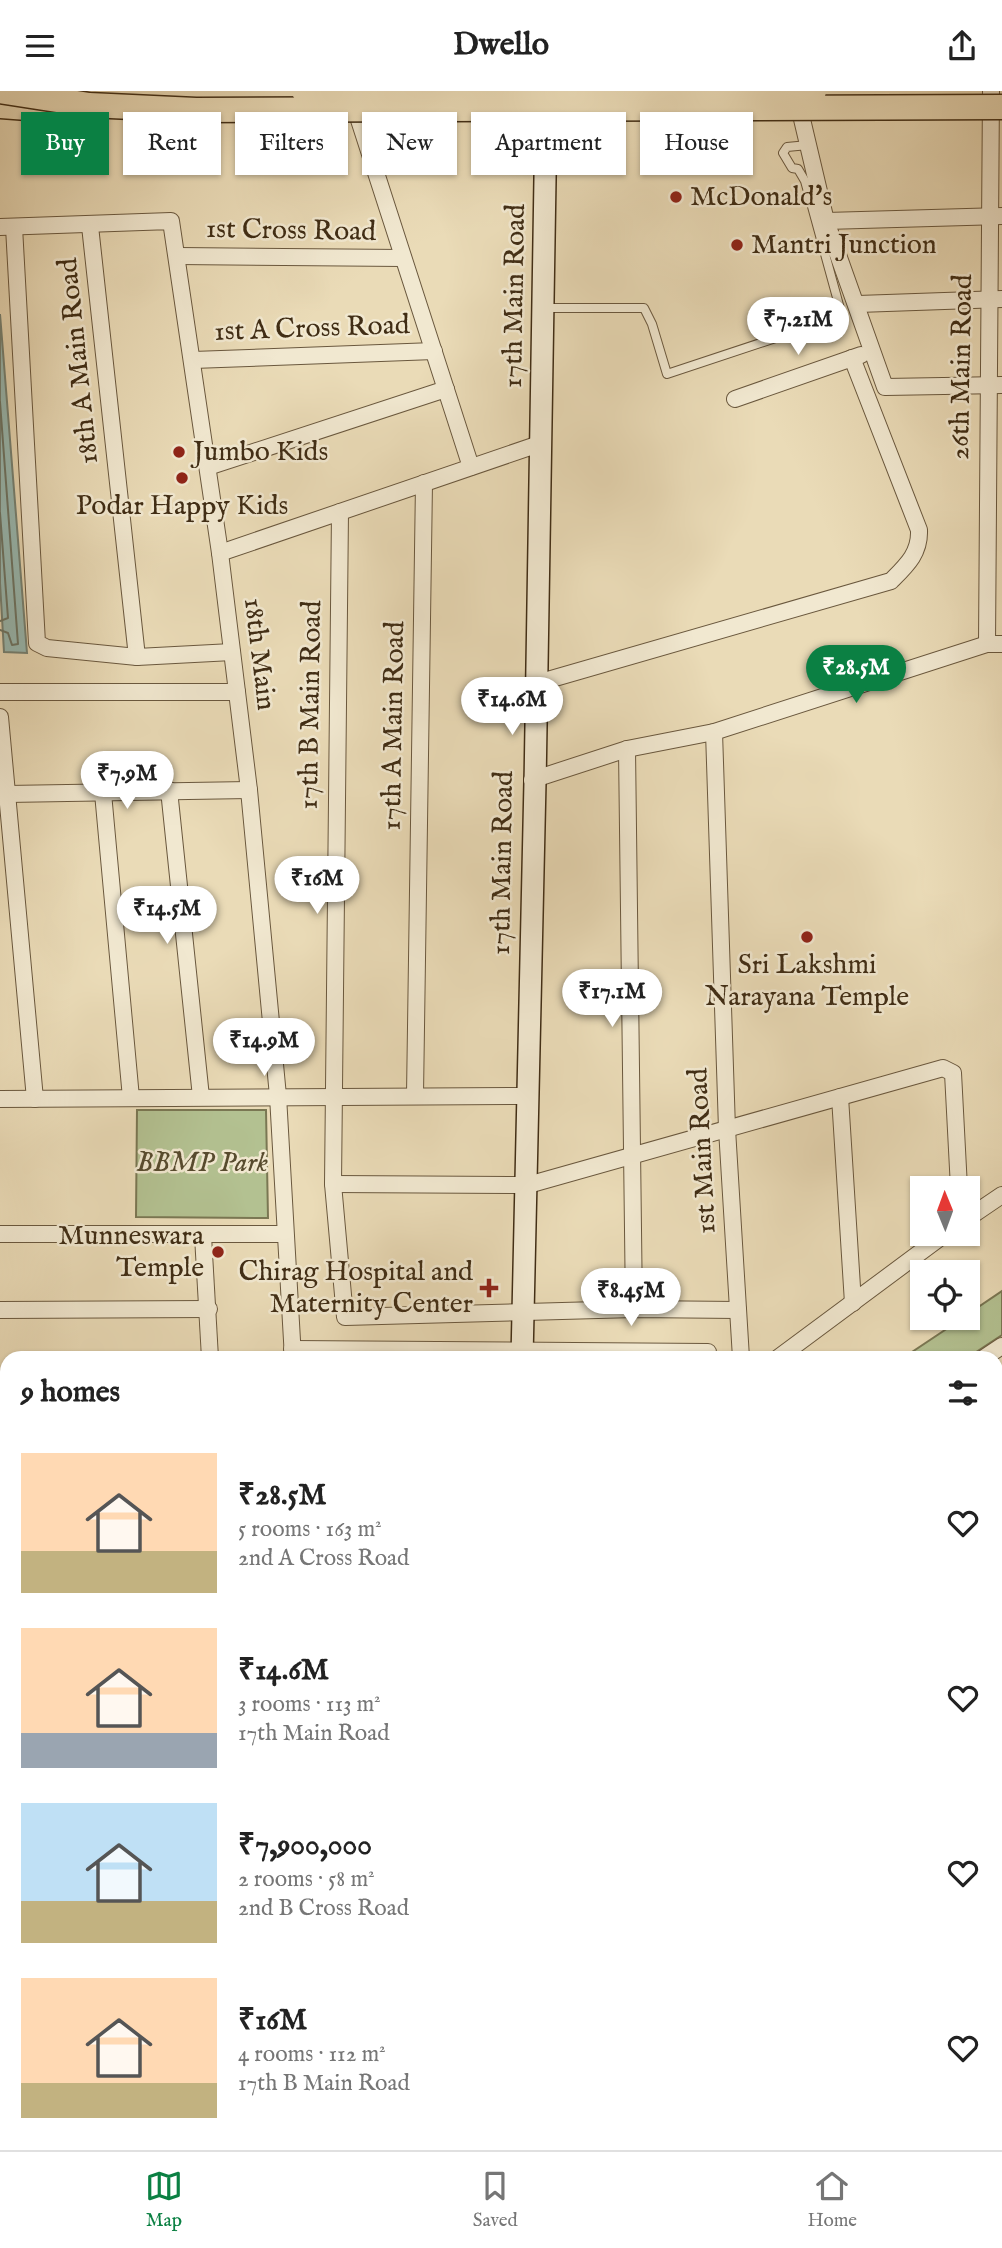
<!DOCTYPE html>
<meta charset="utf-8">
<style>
:root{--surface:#fff;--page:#f6f6f6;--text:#222;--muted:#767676;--line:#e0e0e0;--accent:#0b8043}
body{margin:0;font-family:"IM FELL English",serif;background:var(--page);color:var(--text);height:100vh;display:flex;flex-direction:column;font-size:26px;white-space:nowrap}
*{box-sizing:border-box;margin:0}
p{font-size:23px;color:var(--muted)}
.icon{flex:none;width:38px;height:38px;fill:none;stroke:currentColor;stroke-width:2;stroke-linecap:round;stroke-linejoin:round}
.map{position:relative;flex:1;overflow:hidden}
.side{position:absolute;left:0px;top:1260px;width:1003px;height:800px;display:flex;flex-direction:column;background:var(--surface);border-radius:21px 21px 0 0;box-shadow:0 2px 5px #0004}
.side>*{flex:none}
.guide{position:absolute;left:21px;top:21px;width:961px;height:63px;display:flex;gap:14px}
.needle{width:46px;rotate:359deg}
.fabs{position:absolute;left:910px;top:1085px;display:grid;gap:14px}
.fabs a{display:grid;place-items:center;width:70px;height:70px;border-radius:0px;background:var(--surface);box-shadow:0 2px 5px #0004;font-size:35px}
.price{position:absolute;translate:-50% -60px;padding:0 16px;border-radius:24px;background:#fff;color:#222;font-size:23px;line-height:46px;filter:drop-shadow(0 2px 4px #0008)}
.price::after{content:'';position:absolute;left:50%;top:42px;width:21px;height:16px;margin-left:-10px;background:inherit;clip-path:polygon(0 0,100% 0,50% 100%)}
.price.on{background:var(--accent);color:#fff}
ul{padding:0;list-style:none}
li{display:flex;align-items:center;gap:21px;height:175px;padding:0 21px}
li span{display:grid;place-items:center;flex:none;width:196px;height:140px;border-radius:0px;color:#555}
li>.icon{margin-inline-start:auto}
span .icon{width:84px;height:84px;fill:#fffc;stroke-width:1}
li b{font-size:30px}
h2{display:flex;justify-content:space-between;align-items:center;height:84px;padding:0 21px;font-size:30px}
.tag{padding:0 24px;border-radius:0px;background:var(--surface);box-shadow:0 2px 5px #0004;font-size:24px;line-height:63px}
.tag.on{background:var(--accent);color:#fff}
header{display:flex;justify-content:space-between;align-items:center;height:91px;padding:0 21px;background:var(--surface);font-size:32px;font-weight:700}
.dock{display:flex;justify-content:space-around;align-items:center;height:98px;border-top:2px solid var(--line);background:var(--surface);font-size:19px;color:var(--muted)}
.dock a{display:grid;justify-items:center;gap:4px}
.dock .on{color:var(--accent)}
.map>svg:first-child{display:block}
</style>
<header><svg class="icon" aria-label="menu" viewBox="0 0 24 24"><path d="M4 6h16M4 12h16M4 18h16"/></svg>Dwello<svg class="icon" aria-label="share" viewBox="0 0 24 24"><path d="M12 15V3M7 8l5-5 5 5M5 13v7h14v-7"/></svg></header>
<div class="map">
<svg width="1002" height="2059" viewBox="0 0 1002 2059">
<rect width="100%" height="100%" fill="#eadbb7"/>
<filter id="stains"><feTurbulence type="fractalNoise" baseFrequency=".00286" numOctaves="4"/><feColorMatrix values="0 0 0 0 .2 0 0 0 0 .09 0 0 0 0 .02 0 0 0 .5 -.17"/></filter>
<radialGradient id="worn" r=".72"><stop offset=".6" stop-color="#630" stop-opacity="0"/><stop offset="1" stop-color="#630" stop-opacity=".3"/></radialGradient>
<g fill="#b3c191" stroke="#7a7753" stroke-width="2">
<path d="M137,1019H266L268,1127L136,1126Z"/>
<path d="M1002,1200V1244L967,1267H903L963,1227H968V1223Z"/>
<path d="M672,2053H824L830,2059H672Z"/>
</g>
<path fill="#98bab3" stroke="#758274" stroke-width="2" d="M0,223L27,562L4,561L0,492Z"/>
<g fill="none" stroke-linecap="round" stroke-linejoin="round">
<g stroke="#6c7464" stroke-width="2">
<path d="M0,311L18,553L12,554L8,542L0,539"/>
<path d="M0,422L8,527L0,530"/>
</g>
<path stroke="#758274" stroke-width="5" d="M846,2053L854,2059"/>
<g stroke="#6a583e" stroke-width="10">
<path id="lane" d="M543,217H644L652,233L667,283L842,225L805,90L798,78L792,77L783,62L787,56L808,54"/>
</g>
<g stroke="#6a583e" stroke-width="18">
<g id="street">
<path d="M801,24L826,130L885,296L1002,294"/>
<path d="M359,29L471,376"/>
<path d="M826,130L1002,125"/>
<path d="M90,135L137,566"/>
<path d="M0,136L171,130L220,462L249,699L278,1005L293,1267"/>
<path d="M14,136L37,552L47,557L137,566L232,561"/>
<path d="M178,165L403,167"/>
<path d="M858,213L1002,208"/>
<path d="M193,269L434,260"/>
<path d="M735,308L861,264"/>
<path d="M208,376L446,298"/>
<path d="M340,421L333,1093L345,1226L634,1218L738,1219"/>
<path d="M220,462L539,353"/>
<path d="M987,553L991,0"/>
<path d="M534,593L891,490C907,474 920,462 919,439L852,267"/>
<path d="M0,601H237"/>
<path d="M0,626L35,1008"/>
<path d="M714,641L727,1038L741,1267"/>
<path d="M627,658L634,1218"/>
<path d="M532,689L627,658L714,641L987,553H1002"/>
<path d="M169,699L201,1006"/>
<path d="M103,702L131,1007"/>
<path d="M7,703L249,699"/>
<path d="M415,1004L424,392"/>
<path d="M840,1006L853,1212"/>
<path d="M0,1008L527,1005"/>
<path d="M333,1093L528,1094L943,977L953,982L959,1097"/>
<path d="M968,1127L1002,1104"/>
<path d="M0,1143H285"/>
<path d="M203,1145L210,1267"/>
<path d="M0,1219L209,1218"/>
<path d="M292,1258L708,1261V1267"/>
<path d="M778,1267L945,1143"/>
<path d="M984,1267L1002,1255"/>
<path d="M0,1312H7"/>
<path d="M996,1358L1002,1354"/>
<path d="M0,1390H7"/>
<path d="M996,1435H1002"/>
<path d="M996,1461L1002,1565"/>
<path d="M0,1606H7"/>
<path d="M0,1692L7,1691"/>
<path d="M996,1708H1002"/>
<path d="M0,1988H7"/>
<path d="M996,2020L1002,2021"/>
<path d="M280,2053V2059"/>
</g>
</g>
<g stroke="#402d15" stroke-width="24">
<g id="secondary">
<path d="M522,1267C533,854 540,440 546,27"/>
<path d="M0,1830L7,1831"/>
<path d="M996,1871H1002"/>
<path d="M651,2053V2059"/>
</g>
</g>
<g stroke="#402d15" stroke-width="27">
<path id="primary" d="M0,15L67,20"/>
</g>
<use href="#lane" stroke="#f1e8d0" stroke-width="8"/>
<use href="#street" stroke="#f1e8d0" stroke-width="16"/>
<use href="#secondary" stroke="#f1e8d0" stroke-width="21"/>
<use href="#primary" stroke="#eadbb7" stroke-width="24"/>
<g stroke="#402d15" stroke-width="8">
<path id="rail" d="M40,0L107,13L192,16L1002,14"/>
</g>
<use href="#rail" stroke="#f1e8d0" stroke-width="5" stroke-dasharray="16" stroke-linecap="butt"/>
<g stroke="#402d15" stroke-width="27" stroke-linecap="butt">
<g id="primary-bridge">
<path d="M0,0L89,14L196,19L1002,16"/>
<path d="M304,0H814"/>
</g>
</g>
<use href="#primary-bridge" stroke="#eadbb7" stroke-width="24"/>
</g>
<g fill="#8f2418" stroke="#f1e8d0" stroke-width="2.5">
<circle cx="676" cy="106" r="7"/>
<circle cx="737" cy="154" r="7"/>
<circle cx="179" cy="361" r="7"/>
<circle cx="182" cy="387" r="7"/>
<circle cx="807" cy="846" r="7"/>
<circle cx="218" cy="1161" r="7"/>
<path d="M485.5 1186.5h7v7h7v7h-7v7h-7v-7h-7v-7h7z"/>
</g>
<g text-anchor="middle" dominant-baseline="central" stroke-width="5" stroke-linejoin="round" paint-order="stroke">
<g font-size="28" fill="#402d15" stroke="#f1e8d0" text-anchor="start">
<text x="690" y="106">McDonald's</text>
<text x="751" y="154">Mantri Junction</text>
<text x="193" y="361">Jumbo Kids</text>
<text x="182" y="415" text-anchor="middle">Podar Happy Kids</text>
<text x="807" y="874" text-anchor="middle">Sri Lakshmi<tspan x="807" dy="32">Narayana Temple</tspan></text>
<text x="204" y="1145" text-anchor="end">Munneswara<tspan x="204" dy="32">Temple</tspan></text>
<text x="473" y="1181" text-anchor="end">Chirag Hospital and<tspan x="473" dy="32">Maternity Center</tspan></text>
</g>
<g font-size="28" fill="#402d15" stroke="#f1e8d0">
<text transform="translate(291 140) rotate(1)">1st Cross Road</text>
<text transform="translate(515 205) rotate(-89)">17th Main Road</text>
<text transform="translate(312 238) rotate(-2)">1st A Cross Road</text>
<text transform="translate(79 270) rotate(-96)">18th A Main Road</text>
<text transform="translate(962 276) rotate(-89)">26th Main Road</text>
<text transform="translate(259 563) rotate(83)">18th Main</text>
<text transform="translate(311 614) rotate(-89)">17th B Main Road</text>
<text transform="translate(394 635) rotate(-89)">17th A Main Road</text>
<text transform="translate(503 772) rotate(-89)">17th Main Road</text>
<text transform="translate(703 1060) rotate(-93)">1st Main Road</text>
</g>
<g font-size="28" font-style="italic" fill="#574b2e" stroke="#f1e8d0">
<text x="202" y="1072">BBMP Park</text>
</g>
</g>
<rect width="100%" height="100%" filter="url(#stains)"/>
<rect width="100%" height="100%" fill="url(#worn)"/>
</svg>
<div class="fabs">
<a><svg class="needle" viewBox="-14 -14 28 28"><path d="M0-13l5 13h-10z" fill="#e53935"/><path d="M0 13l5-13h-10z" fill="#767676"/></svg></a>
<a><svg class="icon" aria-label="locate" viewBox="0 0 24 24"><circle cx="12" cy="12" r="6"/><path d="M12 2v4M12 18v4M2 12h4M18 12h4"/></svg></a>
</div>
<b class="price" style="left:798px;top:266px">₹7.21M</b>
<b class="price on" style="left:856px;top:614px">₹28.5M</b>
<b class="price" style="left:512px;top:646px">₹14.6M</b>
<b class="price" style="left:127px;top:720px">₹7.9M</b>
<b class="price" style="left:317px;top:825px">₹16M</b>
<b class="price" style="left:167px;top:855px">₹14.5M</b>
<b class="price" style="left:612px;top:938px">₹17.1M</b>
<b class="price" style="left:264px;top:987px">₹14.9M</b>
<b class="price" style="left:631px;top:1237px">₹8.45M</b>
<div class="guide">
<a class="tag on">Buy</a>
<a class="tag">Rent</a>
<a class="tag">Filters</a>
<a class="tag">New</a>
<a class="tag">Apartment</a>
<a class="tag">House</a>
</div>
<section class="side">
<h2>9 homes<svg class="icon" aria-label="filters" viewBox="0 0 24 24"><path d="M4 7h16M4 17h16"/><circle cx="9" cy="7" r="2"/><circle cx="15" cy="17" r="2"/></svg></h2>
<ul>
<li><span style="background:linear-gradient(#ffd9b3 70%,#c2b280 0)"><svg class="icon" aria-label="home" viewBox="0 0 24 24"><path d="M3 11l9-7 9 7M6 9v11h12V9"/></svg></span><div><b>₹28.5M</b><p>5 rooms · 163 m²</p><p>2nd A Cross Road</p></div><svg class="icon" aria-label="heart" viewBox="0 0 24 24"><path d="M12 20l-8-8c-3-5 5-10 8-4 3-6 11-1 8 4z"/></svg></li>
<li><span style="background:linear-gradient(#ffd9b3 75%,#9aa5b1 0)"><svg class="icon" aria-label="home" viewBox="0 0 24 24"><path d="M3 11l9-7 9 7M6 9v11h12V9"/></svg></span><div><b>₹14.6M</b><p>3 rooms · 113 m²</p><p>17th Main Road</p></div><svg class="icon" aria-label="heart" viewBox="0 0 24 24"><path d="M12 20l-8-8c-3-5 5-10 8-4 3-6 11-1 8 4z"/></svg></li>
<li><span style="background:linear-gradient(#bfe0f5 70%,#c2b280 0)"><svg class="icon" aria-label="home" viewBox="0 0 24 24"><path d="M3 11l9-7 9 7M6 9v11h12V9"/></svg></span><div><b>₹7,900,000</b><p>2 rooms · 58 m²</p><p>2nd B Cross Road</p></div><svg class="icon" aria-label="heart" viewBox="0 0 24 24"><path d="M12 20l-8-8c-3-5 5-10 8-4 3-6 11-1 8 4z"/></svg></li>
<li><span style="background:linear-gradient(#ffd9b3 75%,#c2b280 0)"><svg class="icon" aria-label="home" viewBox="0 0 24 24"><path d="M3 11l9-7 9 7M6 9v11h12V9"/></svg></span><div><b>₹16M</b><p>4 rooms · 112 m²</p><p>17th B Main Road</p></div><svg class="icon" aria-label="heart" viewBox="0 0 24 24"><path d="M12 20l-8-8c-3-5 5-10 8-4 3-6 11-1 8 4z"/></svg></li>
</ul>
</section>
</div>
<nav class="dock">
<a class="on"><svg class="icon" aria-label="map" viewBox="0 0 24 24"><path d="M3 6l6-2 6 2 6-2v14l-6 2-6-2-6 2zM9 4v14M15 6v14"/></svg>Map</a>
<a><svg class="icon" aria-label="saved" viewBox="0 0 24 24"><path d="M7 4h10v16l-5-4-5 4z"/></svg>Saved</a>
<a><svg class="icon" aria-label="home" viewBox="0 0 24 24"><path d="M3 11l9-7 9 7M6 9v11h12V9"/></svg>Home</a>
</nav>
